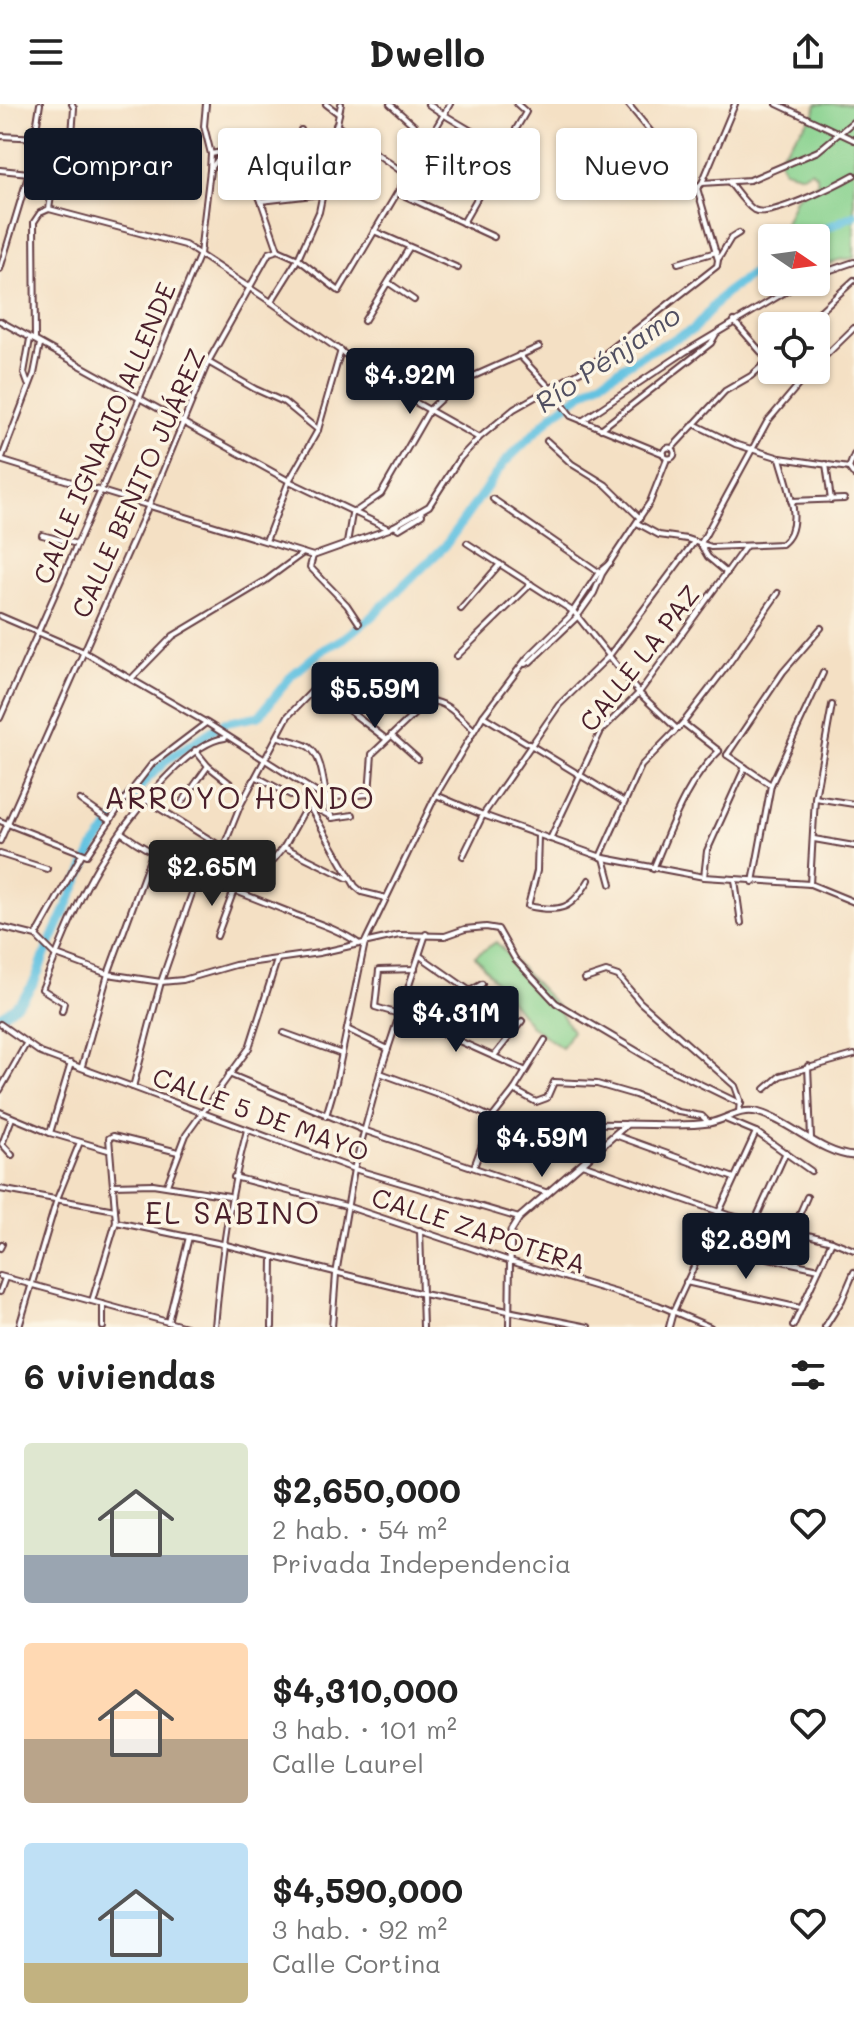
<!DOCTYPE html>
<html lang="es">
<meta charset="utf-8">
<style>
:root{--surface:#fff;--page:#f2f2f2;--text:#222;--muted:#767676;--accent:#111827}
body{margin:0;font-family:Mali,sans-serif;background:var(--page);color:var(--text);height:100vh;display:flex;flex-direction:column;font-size:30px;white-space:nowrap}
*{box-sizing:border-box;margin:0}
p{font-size:26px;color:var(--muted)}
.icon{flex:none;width:44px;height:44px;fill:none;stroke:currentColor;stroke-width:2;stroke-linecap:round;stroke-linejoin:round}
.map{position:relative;height:1223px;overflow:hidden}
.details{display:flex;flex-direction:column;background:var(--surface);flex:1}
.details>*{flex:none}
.hud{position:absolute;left:24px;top:24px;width:806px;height:72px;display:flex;gap:16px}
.needle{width:52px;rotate:103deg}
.controls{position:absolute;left:758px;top:120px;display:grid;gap:16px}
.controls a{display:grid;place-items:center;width:72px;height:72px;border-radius:8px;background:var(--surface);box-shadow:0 2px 6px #0004;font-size:40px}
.price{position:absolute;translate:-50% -68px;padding:0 18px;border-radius:8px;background:var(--accent);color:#fff;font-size:26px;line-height:52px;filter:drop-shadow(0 2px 4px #0008)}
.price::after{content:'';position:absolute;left:50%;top:48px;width:24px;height:18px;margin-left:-12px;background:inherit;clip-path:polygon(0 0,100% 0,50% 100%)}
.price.active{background:#222;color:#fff}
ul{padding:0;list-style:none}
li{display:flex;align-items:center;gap:24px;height:200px;padding:0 24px}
li span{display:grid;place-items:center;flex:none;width:224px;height:160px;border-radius:8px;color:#555}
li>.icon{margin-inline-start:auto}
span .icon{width:96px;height:96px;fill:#fffc;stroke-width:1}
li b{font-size:34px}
h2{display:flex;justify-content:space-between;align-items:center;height:96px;padding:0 24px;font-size:34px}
.chip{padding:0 28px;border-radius:8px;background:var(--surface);box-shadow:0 2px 6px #0004;font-size:28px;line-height:72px}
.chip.active{background:var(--accent);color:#fff}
header{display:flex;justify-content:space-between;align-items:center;height:104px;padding:0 24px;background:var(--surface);font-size:36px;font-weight:700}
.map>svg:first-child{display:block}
</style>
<header><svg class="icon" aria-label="menu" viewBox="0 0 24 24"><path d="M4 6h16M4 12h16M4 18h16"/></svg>Dwello<svg class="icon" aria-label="share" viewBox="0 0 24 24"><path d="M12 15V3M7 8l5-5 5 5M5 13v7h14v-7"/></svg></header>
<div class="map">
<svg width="854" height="1223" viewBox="0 0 854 1223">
<rect width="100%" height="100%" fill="#fcf5e5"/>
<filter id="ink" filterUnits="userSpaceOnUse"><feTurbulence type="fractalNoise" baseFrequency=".0125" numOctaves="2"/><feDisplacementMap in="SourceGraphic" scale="16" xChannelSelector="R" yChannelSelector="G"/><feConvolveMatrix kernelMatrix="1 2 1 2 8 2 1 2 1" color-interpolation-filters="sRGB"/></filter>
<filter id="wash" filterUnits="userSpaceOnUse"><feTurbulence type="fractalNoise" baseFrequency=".006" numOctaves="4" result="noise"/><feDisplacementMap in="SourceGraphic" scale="32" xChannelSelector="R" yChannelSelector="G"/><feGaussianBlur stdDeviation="1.8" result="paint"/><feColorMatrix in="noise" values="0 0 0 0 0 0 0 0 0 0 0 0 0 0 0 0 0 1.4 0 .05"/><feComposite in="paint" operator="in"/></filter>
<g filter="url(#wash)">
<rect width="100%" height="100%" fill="#f4e0c4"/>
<g fill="#88d28f" stroke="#69785d" stroke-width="2">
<path d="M816,0H854V154L838,156L816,166V134H781C783,118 791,109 795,94L818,78L816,71L811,66L803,71L784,66L778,53L814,10Z"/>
<path d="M496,838L556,901L572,927L562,944L532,923L475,852Z"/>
</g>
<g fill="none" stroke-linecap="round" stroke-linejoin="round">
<g stroke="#63c2e1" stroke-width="9">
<path d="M806,134L854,111"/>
<path d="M0,912C22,900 36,880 42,857L94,743L146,676L169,654L224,619L259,612L292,571L321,547L344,534L370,514L445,442L504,359L555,309L587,286L644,250L694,225L724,190L772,155"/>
</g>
</g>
</g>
<g filter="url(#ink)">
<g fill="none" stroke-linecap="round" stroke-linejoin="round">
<g stroke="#643c42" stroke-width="8">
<g id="minor">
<path d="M326,0L339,10"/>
<path d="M390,0L430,36"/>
<path d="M428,0C452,17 479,30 504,47L463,119"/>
<path d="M777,0L854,36"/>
<path d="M336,21L408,72"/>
<path d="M516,25L526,8L517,0"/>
<path d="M0,32L60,35L49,105L40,109L34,118L35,236"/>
<path d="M60,43L72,31L74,4L72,0"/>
<path d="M211,50L232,46L239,48L261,97L278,146"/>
<path d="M455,55L488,76"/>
<path d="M243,62L266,55"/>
<path d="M212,63L223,49"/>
<path d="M496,63L527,81"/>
<path d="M0,66L29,69"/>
<path d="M729,78C736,86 745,100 754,106C769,115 838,80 854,71"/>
<path d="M702,79L735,0"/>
<path d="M697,84L702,79L750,76L818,47L854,17"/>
<path d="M399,89L494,133"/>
<path d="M297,92L301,26"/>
<path d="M261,97L322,90"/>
<path d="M49,105L185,141L271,198L406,293L479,334"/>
<path d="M374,127L458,164"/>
<path d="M278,146L298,155L339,187L450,0"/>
<path d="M719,154L731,134L739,129"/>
<path d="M678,159L716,148"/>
<path d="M0,165L29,69L40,0"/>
<path d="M816,171L854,158"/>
<path d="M389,179L414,196"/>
<path d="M271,198L298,155L319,108L341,0"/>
<path d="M0,217L289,377L387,424"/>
<path d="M364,217L409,144"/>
<path d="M734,217L768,256"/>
<path d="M804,222L854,176"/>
<path d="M519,251L551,285L571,312L664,350"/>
<path d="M208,258L255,285L284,298L318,326"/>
<path d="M816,261L854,224"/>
<path d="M785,266L799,279"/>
<path d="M28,280L24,269L30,235"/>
<path d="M582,317L685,248L802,178"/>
<path d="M694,320L735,340L780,354L849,364"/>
<path d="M601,325L711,239L716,230"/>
<path d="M547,337L572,360L606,381L640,414"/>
<circle cx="669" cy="349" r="5.5"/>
<path d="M672,344L725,287L751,272L772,253"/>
<path d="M0,356L313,452"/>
<path d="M1,356L34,270L40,240"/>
<path d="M826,360L831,396"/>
<path d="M849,364L854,351"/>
<path d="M849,364L854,371"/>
<path d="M493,395L600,469"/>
<path d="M791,397L844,395"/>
<path d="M637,419L659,431L687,435L711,443L782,440C806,422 786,378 780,354"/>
<path d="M394,422L399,425L422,411L421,407"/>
<path d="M42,431L77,440"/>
<path d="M266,437L289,377L318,326L341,246"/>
<path d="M347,439L352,410L381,390L430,305L458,279L539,243"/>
<path d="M467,439L574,508L639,589L677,625"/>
<path d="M700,441L767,318L811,266"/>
<path d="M702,443L708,453L727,469"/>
<path d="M313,452L389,425L429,402L459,355L479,334L514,305L588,263L717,162L718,156L697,84L628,0"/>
<path d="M313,452L310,463L347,501L359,519"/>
<path d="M461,505L500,460"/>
<path d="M0,512L84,548L207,619L325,694L369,690L372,650L427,598C445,594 461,615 474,626"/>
<path d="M457,552L531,480"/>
<path d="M525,560L530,558L577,513L594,489L602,470L650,398L667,355"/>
<path d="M132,574L173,532L265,477L303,449"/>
<path d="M483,612L624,698"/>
<path d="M0,614L101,386L200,150L210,66L211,50L204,22L206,0"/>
<path d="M683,619L719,647"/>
<path d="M391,631L418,655"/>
<path d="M279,633C288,636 300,638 309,643C326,655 323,696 332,714L353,711"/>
<path d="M195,646L208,662L232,681"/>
<path d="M727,651L783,568L821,524"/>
<path d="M727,651L771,681"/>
<path d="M257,673L330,712"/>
<path d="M436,691L483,711L604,754L704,773L810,780L854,798"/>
<path d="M815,694L854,700"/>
<path d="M80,696L110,717"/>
<path d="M146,696L225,745L267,764L284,743L308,700"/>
<path d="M181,700L208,662"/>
<path d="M308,700L355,782L362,788L386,794"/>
<path d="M0,717L87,751L124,696L152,660L206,619"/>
<path d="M122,729C175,767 236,786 296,811C317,819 340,826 358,839"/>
<path d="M538,731L537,767L528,802C561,809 572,805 589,776"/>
<path d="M550,735L601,627L639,589L745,443"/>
<path d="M814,735L854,742"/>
<path d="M0,737L149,401L208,258L269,149L278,146"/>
<path d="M284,743L347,774"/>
<path d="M0,750L47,765"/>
<path d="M463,752L483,711L559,601L609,552L694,438"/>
<path d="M600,753L641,662L683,619L727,562L778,489"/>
<path d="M604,754L611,780"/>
<path d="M653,765C671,723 685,679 719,647"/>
<path d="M704,773L707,747L745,663"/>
<path d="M735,776L741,819"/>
<path d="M210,777L240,702L288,612L317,582L386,635"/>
<path d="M753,778L771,681L823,569"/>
<path d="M810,780L815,694L832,601"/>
<path d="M0,823L36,832L54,850L108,870L161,878L183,876L235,861L319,849L399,831L445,832L465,825L486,823L498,825L515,855L556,899L657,959L741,1000"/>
<path d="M36,832L82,750"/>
<path d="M217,832L234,786"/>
<path d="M420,852L470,887"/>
<path d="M415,865L379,866L375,903L399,910L524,966"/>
<path d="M585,875L606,868L618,872L640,898L735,982L740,996L739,1008"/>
<path d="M62,907L64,899L42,885C59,845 76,799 98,762C120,726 183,639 225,634"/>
<path d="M0,920L41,949L354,1065L519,1114"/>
<path d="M347,925L388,945"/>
<path d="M435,925L470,887L482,880"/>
<path d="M284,929L342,950"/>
<path d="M494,952L522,917"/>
<path d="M82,962L108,870L152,750"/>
<path d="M808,962L811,1034"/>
<path d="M380,969L452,995L503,1019L627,1020"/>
<path d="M229,970L363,1026L548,1089"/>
<path d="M133,983L161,878L198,772"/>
<path d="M765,985L780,972L854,951"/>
<path d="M0,986L26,940"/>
<path d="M514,986L536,998L547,994L554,978L597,980L635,991L678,1008L702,1012L709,1019"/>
<path d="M0,1008L50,1029L108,1046"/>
<path d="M326,1012L336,978L365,838L436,691L483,612L527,554L569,513L599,468L610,459"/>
<path d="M725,1015L756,1028L811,1067"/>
<path d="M50,1029L71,959"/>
<path d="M615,1031L734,1074"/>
<path d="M12,1051L2,1040L12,1014"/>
<path d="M582,1060L728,1111L832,1137L854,1146"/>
<path d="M474,1063L492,1014L514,986L545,936"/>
<path d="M234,1073L346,1102L510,1157L658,1201L710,1223"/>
<path d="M113,1081L153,1080L229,1092"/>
<path d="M167,1081L186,1031L249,944L277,856"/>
<path d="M0,1085L115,1106"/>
<path d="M116,1118L222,1140L423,1190L588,1223"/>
<path d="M754,1119L786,1048"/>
<path d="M420,1126L423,1223"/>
<path d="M792,1127L807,1093"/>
<path d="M704,1140L819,1165"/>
<path d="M0,1144L2,1140"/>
<path d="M797,1158L807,1131"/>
<path d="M0,1172L186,1223"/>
<path d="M686,1178L800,1204"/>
<path d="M0,1188L5,1174"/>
<path d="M92,1197L116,1118L109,1034L113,1032L178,1048"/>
<path d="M168,1218L189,1133"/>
<path d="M793,1222L832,1137"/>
<path d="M19,1223L57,1095L80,1038"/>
<path d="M103,1223V1200"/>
<path d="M215,1223C221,1153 229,1094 247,1026"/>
<path d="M272,1223L273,1153"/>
<path d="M332,1223L336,1170L354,1065L380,969L426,830"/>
<path d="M509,1223L510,1157"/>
<path d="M669,1223L673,1208L756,1028"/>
<path d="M825,1223L842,1196L854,1168"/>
</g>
</g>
<g stroke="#643c42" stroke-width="9">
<path id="tertiary" d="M510,1157L511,1127L519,1114L627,1020C653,1020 683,1023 709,1019C726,1016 739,1004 757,1008C790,1017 821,1050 854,1052"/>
</g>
<use href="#minor" stroke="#fff" stroke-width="4"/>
<use href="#tertiary" stroke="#fff" stroke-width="5"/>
</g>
</g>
<g text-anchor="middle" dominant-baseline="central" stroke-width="7" stroke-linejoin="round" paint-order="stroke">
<g font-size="26" fill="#4a1f2b" stroke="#fcf5e5">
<text transform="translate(104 329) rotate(-67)">CALLE IGNACIO ALLENDE</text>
<text transform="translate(138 379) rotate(-66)">CALLE BENITO JUÁREZ</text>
<text transform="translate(639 554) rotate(-52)">CALLE LA PAZ</text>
<text transform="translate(261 1010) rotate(20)">CALLE 5 DE MAYO</text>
<text transform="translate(479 1126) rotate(18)">CALLE ZAPOTERA</text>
</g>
<g font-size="28" font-style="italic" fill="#525062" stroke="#fcf5e5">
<text transform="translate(607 254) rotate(-34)">Río Pénjamo</text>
</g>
<g font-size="30" letter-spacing="2" fill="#4a1f2b" stroke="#fcf5e5">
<text x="240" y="693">ARROYO HONDO</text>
<text x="233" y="1108">EL SABINO</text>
</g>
</g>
</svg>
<div class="controls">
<a><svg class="needle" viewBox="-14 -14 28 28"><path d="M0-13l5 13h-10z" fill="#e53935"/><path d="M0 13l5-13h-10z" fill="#767676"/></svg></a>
<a><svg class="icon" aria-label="locate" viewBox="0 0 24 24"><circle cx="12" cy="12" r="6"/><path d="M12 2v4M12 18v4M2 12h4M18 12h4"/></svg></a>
</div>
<b class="price" style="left:410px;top:312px">$4.92M</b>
<b class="price" style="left:375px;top:626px">$5.59M</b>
<b class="price active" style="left:212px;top:804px">$2.65M</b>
<b class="price" style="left:456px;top:950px">$4.31M</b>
<b class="price" style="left:542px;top:1075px">$4.59M</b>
<b class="price" style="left:746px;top:1177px">$2.89M</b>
<div class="hud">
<a class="chip active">Comprar</a>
<a class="chip">Alquilar</a>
<a class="chip">Filtros</a>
<a class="chip">Nuevo</a>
</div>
</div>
<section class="details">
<h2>6 viviendas<svg class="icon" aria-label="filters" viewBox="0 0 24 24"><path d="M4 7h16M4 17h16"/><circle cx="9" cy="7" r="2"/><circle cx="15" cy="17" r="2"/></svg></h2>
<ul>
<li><span style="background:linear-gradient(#dfe7d0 70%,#9aa5b1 0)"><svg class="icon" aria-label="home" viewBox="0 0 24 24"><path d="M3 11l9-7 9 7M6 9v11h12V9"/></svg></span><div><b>$2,650,000</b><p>2 hab. · 54 m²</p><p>Privada Independencia</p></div><svg class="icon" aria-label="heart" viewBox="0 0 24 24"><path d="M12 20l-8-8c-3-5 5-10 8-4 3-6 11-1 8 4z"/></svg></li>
<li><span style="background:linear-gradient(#ffd9b3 60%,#b9a48a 0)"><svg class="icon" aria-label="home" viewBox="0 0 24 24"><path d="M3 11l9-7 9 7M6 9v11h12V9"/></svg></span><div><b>$4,310,000</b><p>3 hab. · 101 m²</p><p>Calle Laurel</p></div><svg class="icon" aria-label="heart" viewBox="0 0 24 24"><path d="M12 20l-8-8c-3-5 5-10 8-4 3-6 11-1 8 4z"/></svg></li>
<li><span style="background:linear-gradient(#bfe0f5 75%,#c2b280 0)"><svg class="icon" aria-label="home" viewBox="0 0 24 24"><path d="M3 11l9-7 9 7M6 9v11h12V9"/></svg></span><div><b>$4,590,000</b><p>3 hab. · 92 m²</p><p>Calle Cortina</p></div><svg class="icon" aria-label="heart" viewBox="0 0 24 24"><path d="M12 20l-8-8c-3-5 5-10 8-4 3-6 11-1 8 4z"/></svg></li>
</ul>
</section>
